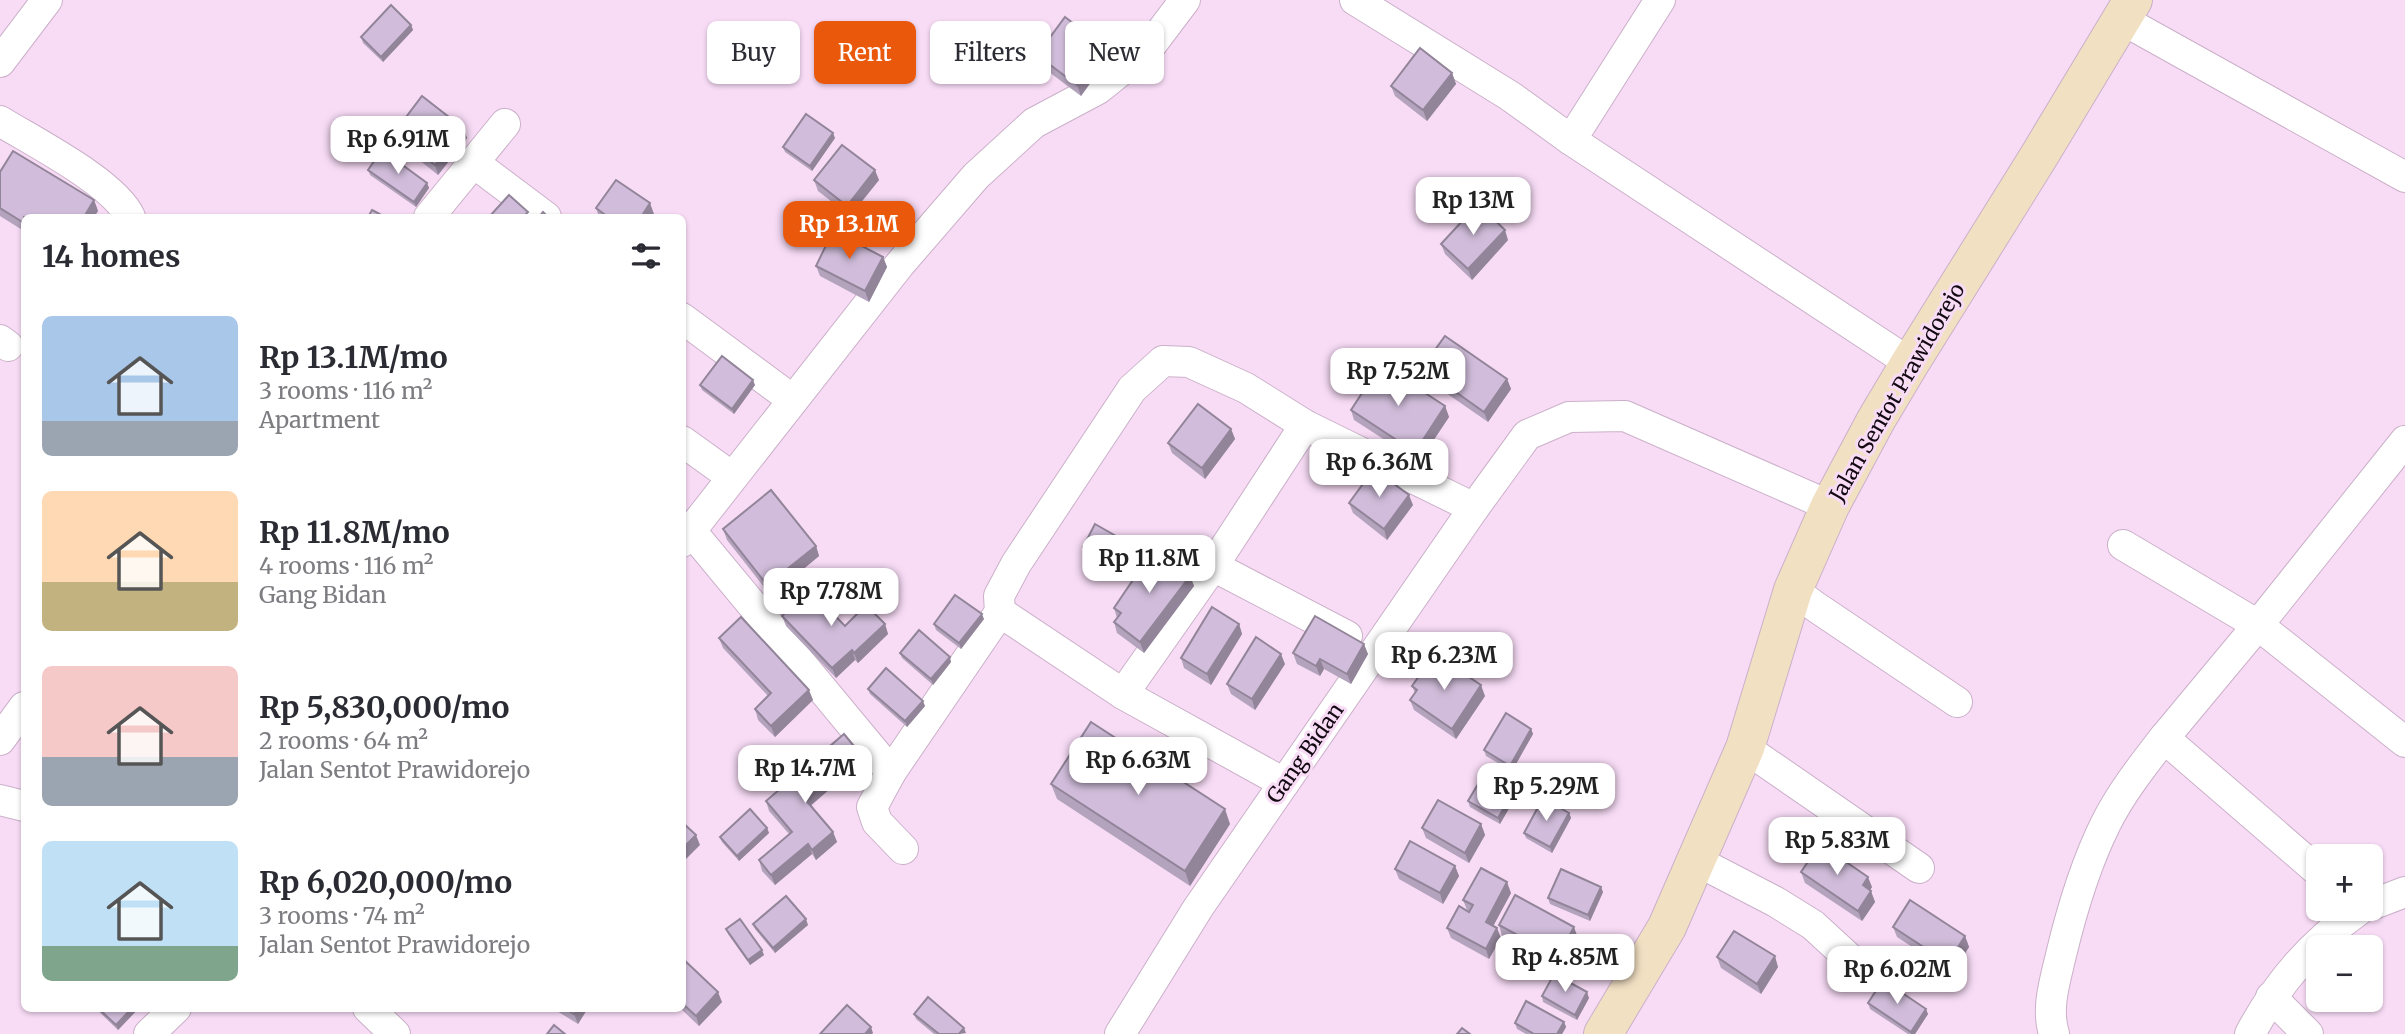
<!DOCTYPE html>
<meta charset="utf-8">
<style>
:root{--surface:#fff;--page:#f7f7f7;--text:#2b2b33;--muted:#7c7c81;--accent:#ea580c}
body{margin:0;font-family:Merriweather,serif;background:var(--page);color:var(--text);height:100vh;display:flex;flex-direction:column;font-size:26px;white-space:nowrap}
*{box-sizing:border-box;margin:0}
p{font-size:23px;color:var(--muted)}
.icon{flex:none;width:38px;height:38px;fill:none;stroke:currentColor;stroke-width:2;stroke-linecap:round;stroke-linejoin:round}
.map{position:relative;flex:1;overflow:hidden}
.panel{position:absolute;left:21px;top:214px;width:665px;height:798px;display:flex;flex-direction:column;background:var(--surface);border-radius:10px;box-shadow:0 2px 5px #0004}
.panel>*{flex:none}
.hud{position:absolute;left:707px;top:21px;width:665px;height:63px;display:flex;gap:14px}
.controls{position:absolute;left:2306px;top:844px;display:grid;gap:14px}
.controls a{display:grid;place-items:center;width:77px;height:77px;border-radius:10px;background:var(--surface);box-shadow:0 2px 5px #0004;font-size:35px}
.price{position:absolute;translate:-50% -60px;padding:0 16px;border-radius:14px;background:#fff;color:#222;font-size:23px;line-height:46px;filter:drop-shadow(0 2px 4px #0008)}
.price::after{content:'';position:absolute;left:50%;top:42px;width:21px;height:16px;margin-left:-10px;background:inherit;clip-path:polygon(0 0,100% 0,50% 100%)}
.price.active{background:var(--accent);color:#fff}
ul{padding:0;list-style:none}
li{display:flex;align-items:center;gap:21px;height:175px;padding:0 21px}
li span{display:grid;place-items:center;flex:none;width:196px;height:140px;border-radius:10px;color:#555}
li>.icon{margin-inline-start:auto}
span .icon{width:84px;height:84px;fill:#fffc;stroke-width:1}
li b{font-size:30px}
h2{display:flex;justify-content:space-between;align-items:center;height:84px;padding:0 21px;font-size:30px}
.tag{padding:0 24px;border-radius:10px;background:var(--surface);box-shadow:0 2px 5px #0004;font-size:24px;line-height:63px}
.tag.active{background:var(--accent);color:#fff}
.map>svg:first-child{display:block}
</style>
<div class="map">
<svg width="2405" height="1034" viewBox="0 0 2405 1034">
<rect width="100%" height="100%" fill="#f8dcf6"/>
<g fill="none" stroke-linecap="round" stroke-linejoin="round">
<g stroke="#cbb0c9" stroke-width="32">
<g id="minor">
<path d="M1355,0L1510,96L1571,140L1910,363"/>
<path d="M2121,19L2405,177"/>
<path d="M0,62L47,0"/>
<path d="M0,121C34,142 115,183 130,217"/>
<path d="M1571,140L1660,0"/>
<path d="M474,163L546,217"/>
<path d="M429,217L505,124"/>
<path d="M682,318L793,400"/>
<path d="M0,340L8,346"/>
<path d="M682,441L732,477"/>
<path d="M691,531L891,772L1000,612"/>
<path d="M682,542L900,264L976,176L1034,123L1098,89L1148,49L1185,0"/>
<path d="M2123,545L2258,625L2405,742"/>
<path d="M1213,566L1305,425"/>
<path d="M1793,590L1816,607L1957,702"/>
<path d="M1123,694L1213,566L1347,636"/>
<path d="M0,740L24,707"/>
<path d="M1745,748L1919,868"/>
<path d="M891,772L872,807L877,822L903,849"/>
<path d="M1284,783L1123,694L1000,612L999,596L1016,564L1132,389L1163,361L1189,362L1246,388L1305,425L1474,508"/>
<path d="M0,800L24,806"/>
<path d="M1695,860L1776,902L1813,925L1863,971"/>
<path d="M2319,872L2164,738L2258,625L2405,441"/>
<path d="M2371,905L2405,892"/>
<path d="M2271,997L2308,1034"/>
<path d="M368,1008L395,1034"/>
<path d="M149,1034L176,1008"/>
<path d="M1120,1034L1198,908L1474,508L1527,435L1569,417L1625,416L1830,506"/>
<path d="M2054,1034C2046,1008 2055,981 2061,955C2072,909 2085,865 2106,823C2121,793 2143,765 2164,738"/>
<path d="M2250,1034C2278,982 2311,944 2359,910L2358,908"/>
</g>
</g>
<g stroke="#cbb0c9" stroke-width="40">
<path id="secondary" d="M1603,1034L1667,927L1745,748L1793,590L1830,506L1876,420L1910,363L2039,156L2133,0"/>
</g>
<use href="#minor" stroke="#fff" stroke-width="30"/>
<use href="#secondary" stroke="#f2e0c3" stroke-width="38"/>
</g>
<g fill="#b4a3bc">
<path d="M411,25L413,30L383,62L363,43L361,37Z"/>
<path d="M1037,55L1109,57L1081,96L1041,66Z"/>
<path d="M1452,73L1456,84L1427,121L1395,96L1391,86Z"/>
<path d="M463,128L467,138L438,175L398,143L394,133Z"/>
<path d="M835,138L812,171L785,152L783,147Z"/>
<path d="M368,170L427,183L429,188L416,207L370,175Z"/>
<path d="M0,172L94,200L98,211L94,217H24V231L0,216Z"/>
<path d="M814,180H879L850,216L818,191Z"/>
<path d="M596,208L654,214L652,217H599Z"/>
<path d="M1508,240L1472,280L1445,254L1441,244Z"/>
<path d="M883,257L887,267L869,302L820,276L816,266Z"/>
<path d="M1422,368L1507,379L1511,389L1488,422L1426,379Z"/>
<path d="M700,385H755L734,414L702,390Z"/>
<path d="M1445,406L1449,417L1419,462L1354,420L1351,410Z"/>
<path d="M1231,429L1235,439L1205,479L1172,453L1168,443Z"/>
<path d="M1349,503L1413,505L1387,540L1353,513Z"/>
<path d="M723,529L816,546L819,556L771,596L727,540Z"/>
<path d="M1130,544L1132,549L1119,572L1085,552L1083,547Z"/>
<path d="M1190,576L1194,586L1144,653L1117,633L1114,622L1117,618L1114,608Z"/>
<path d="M782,616L845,626L885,624L888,634L858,663L855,660L836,678L786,626Z"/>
<path d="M984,619L961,649L936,630L934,624Z"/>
<path d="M1239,624L1242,634L1211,685L1184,668L1181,658Z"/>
<path d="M719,638L813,700L775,737L758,720L755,709L768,696L723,648Z"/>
<path d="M900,653L951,662L933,685L902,658Z"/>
<path d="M1293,653L1368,654L1351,684L1324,669L1320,676L1297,664Z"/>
<path d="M1285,664L1255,710L1231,694L1227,684Z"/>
<path d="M1412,686L1485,696L1456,739L1414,710L1410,700L1415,693Z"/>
<path d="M868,689L925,706L907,727L870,694Z"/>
<path d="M1531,729L1533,734L1512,771L1486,756L1484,750Z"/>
<path d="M862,761L811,805L833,832L837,842L816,860L812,854L775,885L762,871L759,860L789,834L769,811L766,801Z"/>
<path d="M1051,784L1230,824L1190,886L1057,799Z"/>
<path d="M1517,786L1519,791L1500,824L1470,807L1468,801Z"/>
<path d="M1569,813L1571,818L1552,853L1526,838L1524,833Z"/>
<path d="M1481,824L1485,835L1469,863L1426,838L1422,828Z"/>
<path d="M767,828L769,833L739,861L722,842L720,837Z"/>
<path d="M1455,866L1459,876L1443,904L1399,879L1395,869Z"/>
<path d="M1801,872L1872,887L1870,890L1875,902L1862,921L1805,883Z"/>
<path d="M1603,892L1590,921L1550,904L1548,898Z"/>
<path d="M1511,893L1493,926L1501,938L1489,959L1451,938L1447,928L1469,911L1467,910L1463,900Z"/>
<path d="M753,924L808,925L775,953L755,929Z"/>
<path d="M1499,925L1578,938L1562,967L1502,936Z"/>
<path d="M1893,927L1965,936L1969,947L1952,973L1897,937Z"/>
<path d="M726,929L764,955L750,965L728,934Z"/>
<path d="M1717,957L1778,967L1761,994L1721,968Z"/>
<path d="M682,958L722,1002L699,1026L680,1008H682Z"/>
<path d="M1542,996L1589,998L1577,1020L1543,1002Z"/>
<path d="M1868,1003L1928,1014L1915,1034H1908L1870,1009Z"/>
<path d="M95,1008H139L118,1030Z"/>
<path d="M552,1008H588L578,1024Z"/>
<path d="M914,1014L966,1033L934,1034L916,1019Z"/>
<path d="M1564,1022L1566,1027L1562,1034H1526L1517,1029L1515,1023Z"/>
</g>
<g fill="#928499">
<path d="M411,25L413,30L383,62L381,57Z"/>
<path d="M1105,47L1109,57L1081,96L1077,85Z"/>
<path d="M1452,73L1456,84L1427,121L1423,110Z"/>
<path d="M463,128L467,138L438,175L435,165Z"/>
<path d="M833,133L835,138L812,171L810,166Z"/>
<path d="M875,170L879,180L850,216L847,206Z"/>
<path d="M427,183L429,188L416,207L414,202Z"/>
<path d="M94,200L98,211L94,217H84Z"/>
<path d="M650,203L654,214L652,217H641Z"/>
<path d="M1505,230L1508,240L1472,280L1468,269Z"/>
<path d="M883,257L887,267L869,302L865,291Z"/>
<path d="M1507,379L1511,389L1488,422L1484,412Z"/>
<path d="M753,380L755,385L734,414L732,409Z"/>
<path d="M1445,406L1449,417L1419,462L1415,452Z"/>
<path d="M1231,429L1235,439L1205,479L1202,468Z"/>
<path d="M1409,495L1413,505L1387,540L1384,529Z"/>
<path d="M1130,544L1132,549L1119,572L1117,566Z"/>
<path d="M816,546L819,556L771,596L767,585Z"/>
<path d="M1190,576L1194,586L1144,653L1140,642Z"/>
<path d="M982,614L984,619L961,649L959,643Z"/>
<path d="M885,624L888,634L858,663L854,653Z"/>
<path d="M1239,624L1242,634L1211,685L1207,674Z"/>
<path d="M1364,644L1368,654L1351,684L1347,674Z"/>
<path d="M852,650L855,660L836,678L832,668Z"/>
<path d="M1281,654L1285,664L1255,710L1252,699Z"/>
<path d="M950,657L951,662L933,685L931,679Z"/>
<path d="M1320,659L1324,669L1320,676L1316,666Z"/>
<path d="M1481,685L1485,696L1456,739L1452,729Z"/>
<path d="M809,690L813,700L775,737L771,726Z"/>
<path d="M923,701L925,706L907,727L905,721Z"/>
<path d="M1531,729L1533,734L1512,771L1510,766Z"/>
<path d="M858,751L862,761L808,808L804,798Z"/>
<path d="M1517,786L1519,791L1500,824L1498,818Z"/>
<path d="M1225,809L1230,824L1190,886L1185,871Z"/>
<path d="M1569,813L1571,818L1552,853L1550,847Z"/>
<path d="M1481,824L1485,835L1469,863L1465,853Z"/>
<path d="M767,828L769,833L739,861L737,856Z"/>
<path d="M833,832L837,842L816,860L812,850Z"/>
<path d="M696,835L700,845L682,863V849Z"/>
<path d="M808,844L812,854L775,885L771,875Z"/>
<path d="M1455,866L1459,876L1443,904L1440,893Z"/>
<path d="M1868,877L1872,887L1866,896L1863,885Z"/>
<path d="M1507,882L1511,893L1490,932L1486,922Z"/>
<path d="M1601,887L1603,892L1590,921L1588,915Z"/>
<path d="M1871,891L1875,902L1862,921L1858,911Z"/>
<path d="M806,919L808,925L775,953L773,948Z"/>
<path d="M1574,927L1578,938L1562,967L1558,957Z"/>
<path d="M1497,928L1501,938L1489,959L1486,949Z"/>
<path d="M1965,936L1969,947L1952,973L1948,963Z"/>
<path d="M762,950L764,955L750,965L748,960Z"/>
<path d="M1775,956L1778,967L1761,994L1757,984Z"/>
<path d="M718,992L722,1002L699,1026L696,1016Z"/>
<path d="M1587,992L1589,998L1577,1020L1575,1015Z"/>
<path d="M132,1008H139L118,1030L116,1025Z"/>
<path d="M578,1008H588L578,1024L574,1014Z"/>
<path d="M1926,1009L1928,1014L1915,1034H1911V1032Z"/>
<path d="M1564,1022L1566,1027L1562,1034H1557Z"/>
<path d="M871,1027L873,1033L872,1034H865Z"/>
<path d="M964,1028L966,1033L959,1034Z"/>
</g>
<g fill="#d1bddb" stroke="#928499" stroke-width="2">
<path d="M391,5L411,25L381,57L361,37Z"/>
<path d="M1065,17L1105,47L1077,85L1037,55Z"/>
<path d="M1420,48L1452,73L1423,110L1391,86Z"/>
<path d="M422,96L463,128L435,165L394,133Z"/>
<path d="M806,114L833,133L810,166L783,147Z"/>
<path d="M842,145L875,170L847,206L814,180Z"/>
<path d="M382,150L427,183L414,202L368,170Z"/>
<path d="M13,151L94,200L84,217H24V223L0,208V172Z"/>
<path d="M616,180L650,203L641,217H608L596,208Z"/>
<path d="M509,195L528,212L523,217H489Z"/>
<path d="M1478,204L1505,230L1468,269L1441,244Z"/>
<path d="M372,210L385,217H368Z"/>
<path d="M543,212L548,217H539Z"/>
<path d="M833,231L883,257L865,291L816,266Z"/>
<path d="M1445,336L1507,379L1484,412L1422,368Z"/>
<path d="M722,356L753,380L732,409L700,385Z"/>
<path d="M1381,364L1445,406L1415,452L1351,410Z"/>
<path d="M1198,404L1231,429L1202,468L1168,443Z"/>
<path d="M1374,469L1409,495L1384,529L1349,503Z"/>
<path d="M771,490L816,546L767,585L723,529Z"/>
<path d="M1095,524L1130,544L1117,566L1083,547Z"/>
<path d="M1154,549L1190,576L1140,642L1114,622L1121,613L1114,608Z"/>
<path d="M809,589L845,626L866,605L885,624L854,653L852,650L832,668L782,616Z"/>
<path d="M955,595L982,614L959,643L934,624Z"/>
<path d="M1212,607L1239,624L1207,674L1181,658Z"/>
<path d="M1315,616L1364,644L1347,674L1320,659L1316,666L1293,653Z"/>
<path d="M741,617L809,690L771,726L755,709L771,693L719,638Z"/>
<path d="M919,630L950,657L931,679L900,653Z"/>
<path d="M1256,637L1281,654L1252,699L1227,684Z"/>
<path d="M1439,657L1481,685L1452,729L1410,700L1417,690L1412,686L1429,662L1433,665Z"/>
<path d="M886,668L923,701L905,721L868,689Z"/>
<path d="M1506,713L1531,729L1510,766L1484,750Z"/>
<path d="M1091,722L1225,809L1185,871L1051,784Z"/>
<path d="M844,734L858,751L804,798L833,832L812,850L808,844L771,875L759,860L792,832L766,801Z"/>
<path d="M1487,769L1517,786L1498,818L1468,801Z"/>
<path d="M1543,798L1569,813L1550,847L1524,833Z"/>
<path d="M1438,800L1481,824L1465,853L1422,828Z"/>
<path d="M750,809L767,828L737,856L720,837Z"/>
<path d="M682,822L696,835L682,849Z"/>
<path d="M1410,841L1455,866L1440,893L1395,869Z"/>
<path d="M1820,844L1868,877L1863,885L1871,891L1858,911L1801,872Z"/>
<path d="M1481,868L1507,882L1486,922L1497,928L1486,949L1447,928L1459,906L1469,912L1473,905L1463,900Z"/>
<path d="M1561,869L1601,887L1588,915L1548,898Z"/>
<path d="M1515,895L1574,927L1558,957L1499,925Z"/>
<path d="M786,896L806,919L773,948L753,924Z"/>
<path d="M1910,900L1965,936L1948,963L1893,927Z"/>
<path d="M740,919L762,950L748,960L726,929Z"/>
<path d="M1734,931L1775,956L1757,984L1717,957Z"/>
<path d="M682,958L718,992L696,1016L682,1003Z"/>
<path d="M1554,974L1587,992L1575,1015L1542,996Z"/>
<path d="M1883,980L1926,1009L1911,1032L1868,1003Z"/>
<path d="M928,997L964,1028L959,1034H939L914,1014Z"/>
<path d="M1526,1001L1564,1022L1557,1034H1534L1515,1023Z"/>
<path d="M847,1005L871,1027L865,1034H820Z"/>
<path d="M98,1008H132L116,1025Z"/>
<path d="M565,1008H578L574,1014Z"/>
<path d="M554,1025L565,1034H547Z"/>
<path d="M1462,1028L1470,1034H1457Z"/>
</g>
<g text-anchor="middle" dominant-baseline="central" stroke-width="6" stroke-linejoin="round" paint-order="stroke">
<g font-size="21" fill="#120912" stroke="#f8dcf6">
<text transform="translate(1897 392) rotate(-60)">Jalan Sentot Prawidorejo</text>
<text transform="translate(1305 753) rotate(-55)">Gang Bidan</text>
</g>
</g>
</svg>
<div class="controls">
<a>+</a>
<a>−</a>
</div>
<b class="price" style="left:398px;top:176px">Rp 6.91M</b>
<b class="price" style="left:1473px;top:237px">Rp 13M</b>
<b class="price active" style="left:849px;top:261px">Rp 13.1M</b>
<b class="price" style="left:1398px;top:408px">Rp 7.52M</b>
<b class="price" style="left:1379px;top:499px">Rp 6.36M</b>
<b class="price" style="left:1149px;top:595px">Rp 11.8M</b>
<b class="price" style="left:831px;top:628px">Rp 7.78M</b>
<b class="price" style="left:1444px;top:692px">Rp 6.23M</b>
<b class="price" style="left:1138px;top:797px">Rp 6.63M</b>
<b class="price" style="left:805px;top:805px">Rp 14.7M</b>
<b class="price" style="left:1546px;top:823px">Rp 5.29M</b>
<b class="price" style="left:1837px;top:877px">Rp 5.83M</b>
<b class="price" style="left:1565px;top:994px">Rp 4.85M</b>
<b class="price" style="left:1897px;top:1006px">Rp 6.02M</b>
<div class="hud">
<a class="tag">Buy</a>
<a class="tag active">Rent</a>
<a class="tag">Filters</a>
<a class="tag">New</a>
</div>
<section class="panel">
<h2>14 homes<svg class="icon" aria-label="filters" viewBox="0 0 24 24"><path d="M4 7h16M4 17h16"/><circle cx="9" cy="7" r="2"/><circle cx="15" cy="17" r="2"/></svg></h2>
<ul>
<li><span style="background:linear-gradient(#a9c7e8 75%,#9aa5b1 0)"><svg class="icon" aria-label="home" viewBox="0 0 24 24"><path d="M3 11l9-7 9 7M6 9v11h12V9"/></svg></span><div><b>Rp 13.1M/mo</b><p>3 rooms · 116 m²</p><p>Apartment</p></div></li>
<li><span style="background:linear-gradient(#ffd9b3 65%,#c2b280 0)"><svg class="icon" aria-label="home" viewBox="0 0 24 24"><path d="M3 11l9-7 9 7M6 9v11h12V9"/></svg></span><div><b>Rp 11.8M/mo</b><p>4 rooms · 116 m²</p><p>Gang Bidan</p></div></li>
<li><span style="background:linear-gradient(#f6c9c9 65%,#9aa5b1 0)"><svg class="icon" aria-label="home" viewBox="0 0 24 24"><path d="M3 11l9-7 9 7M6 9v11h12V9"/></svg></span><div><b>Rp 5,830,000/mo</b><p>2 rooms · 64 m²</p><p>Jalan Sentot Prawidorejo</p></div></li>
<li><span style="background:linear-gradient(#bfe0f5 75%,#7fa58c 0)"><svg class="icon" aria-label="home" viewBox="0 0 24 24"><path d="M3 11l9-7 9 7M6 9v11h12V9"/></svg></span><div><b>Rp 6,020,000/mo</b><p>3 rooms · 74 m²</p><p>Jalan Sentot Prawidorejo</p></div></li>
</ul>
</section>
</div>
